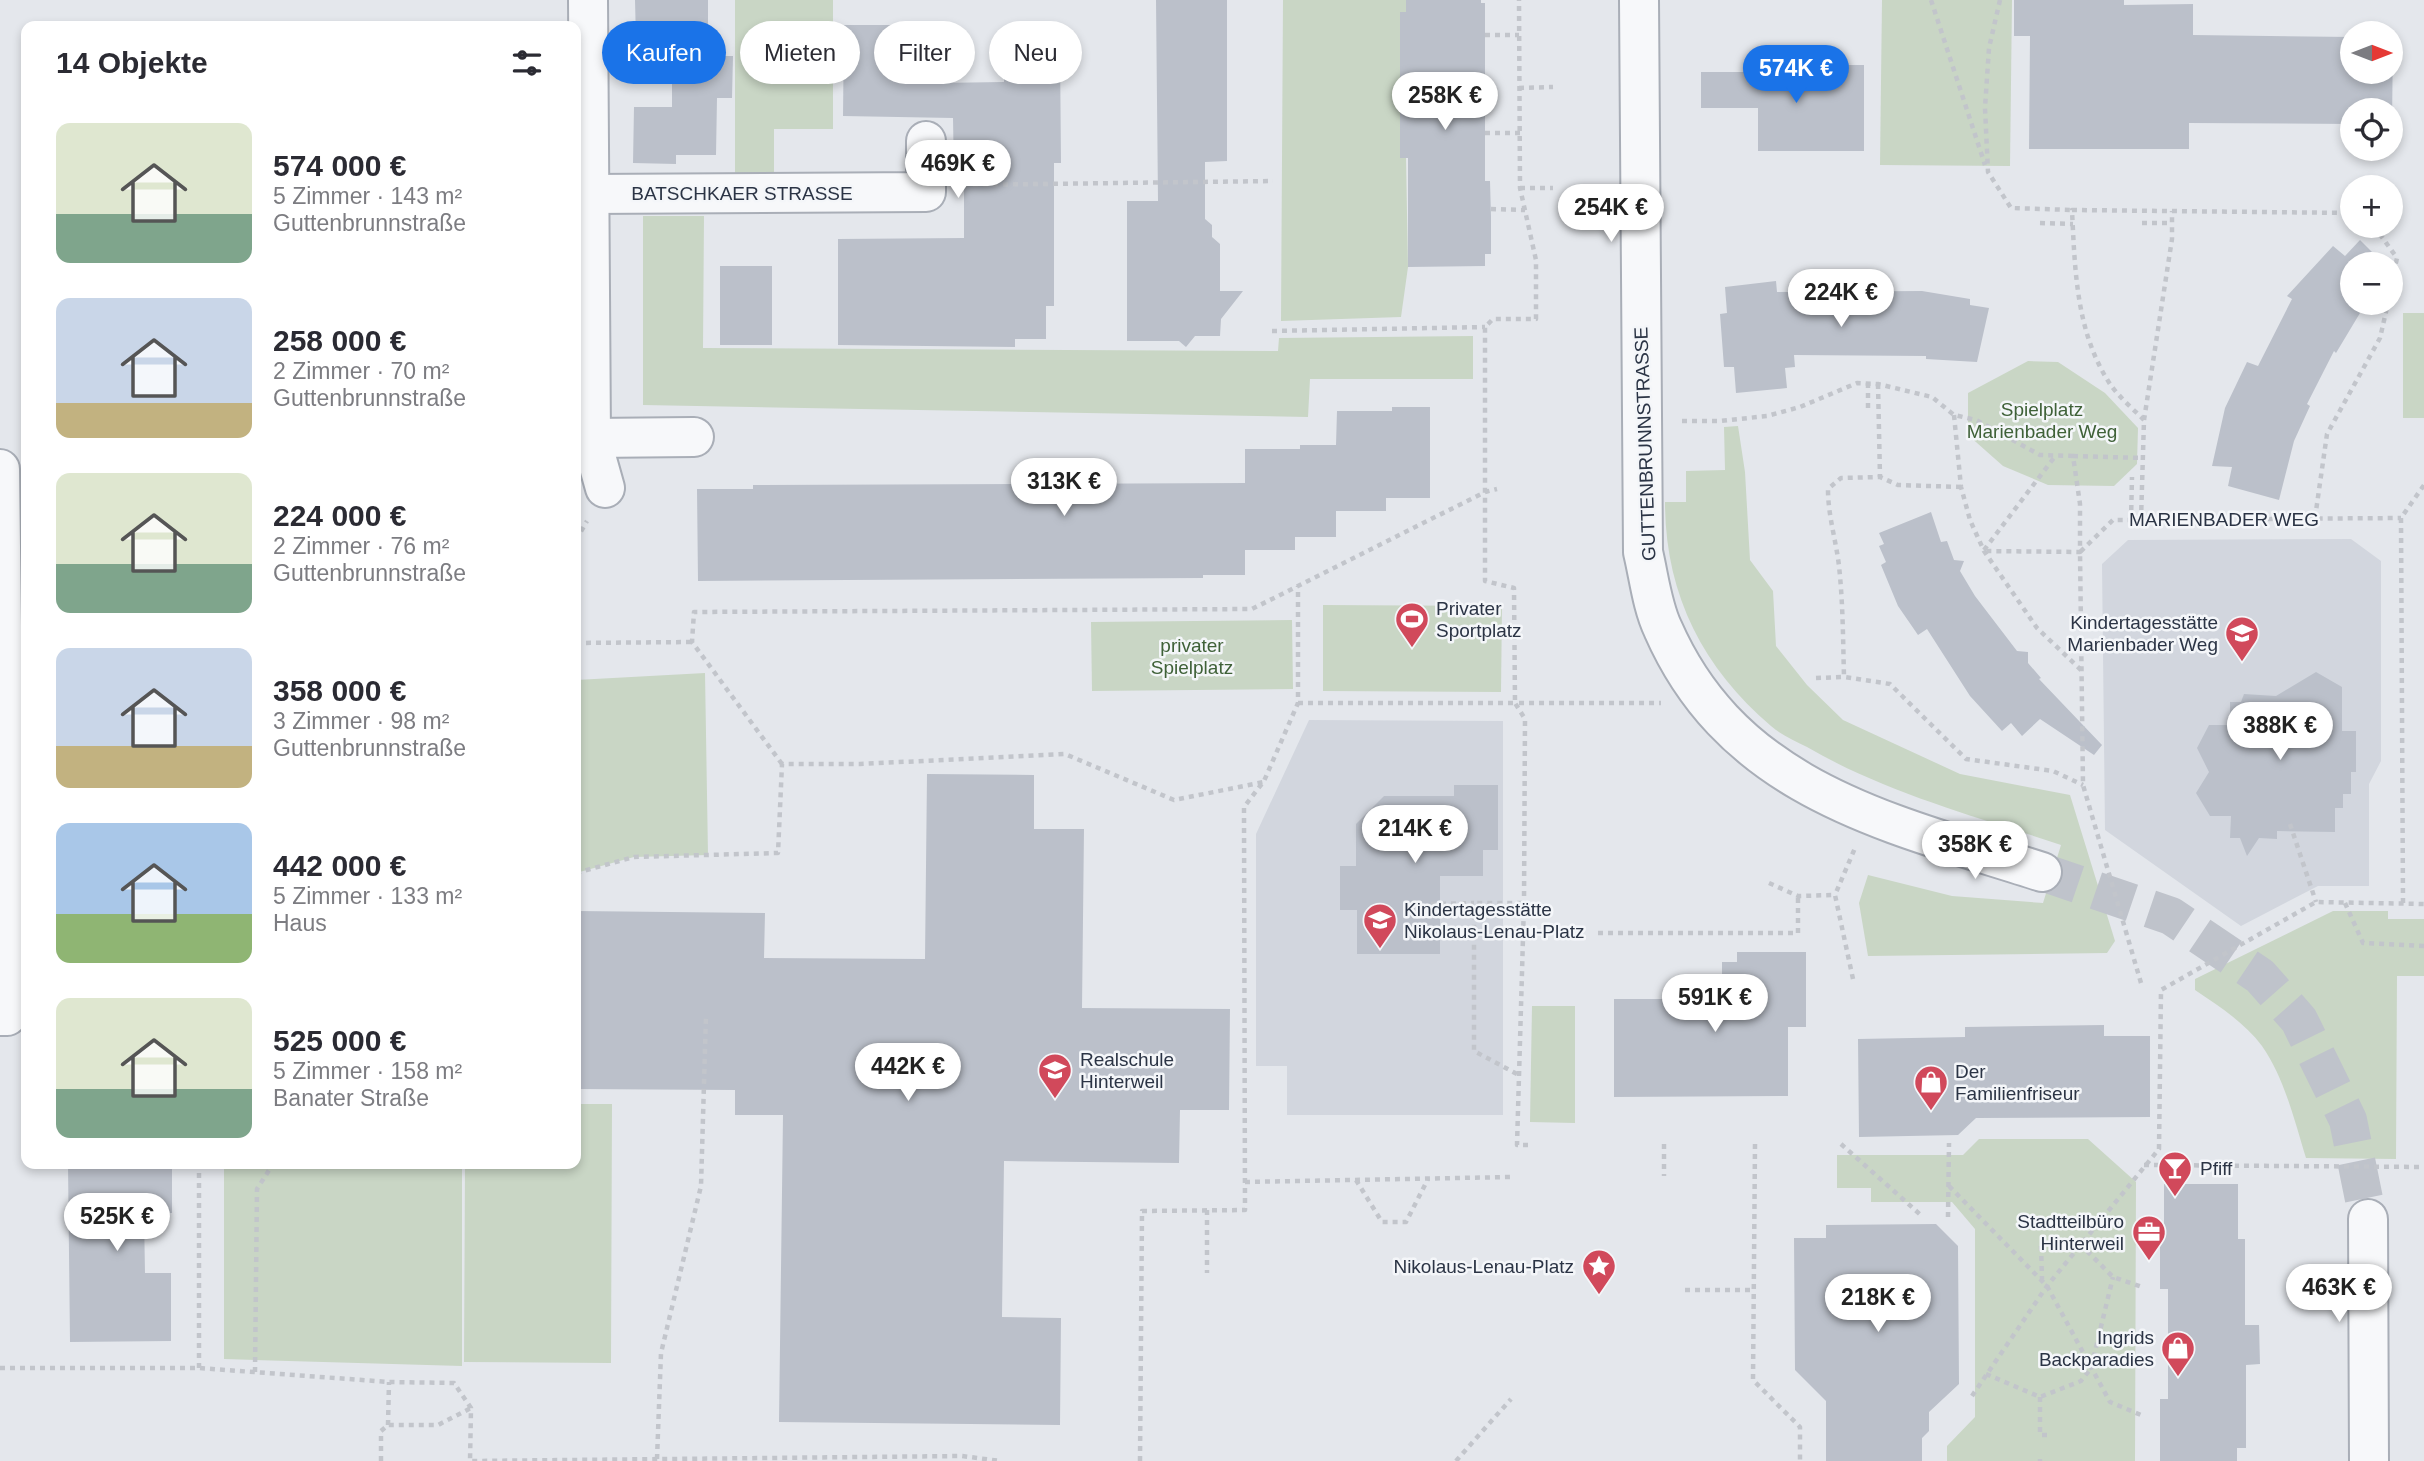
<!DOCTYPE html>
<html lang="de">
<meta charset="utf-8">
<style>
:root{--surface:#fff;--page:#f2f2f3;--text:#2b2b33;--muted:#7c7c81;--accent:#1a73e8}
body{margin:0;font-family:Helvetica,sans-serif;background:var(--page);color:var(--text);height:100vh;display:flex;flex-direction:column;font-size:26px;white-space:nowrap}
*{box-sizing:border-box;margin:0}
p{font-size:23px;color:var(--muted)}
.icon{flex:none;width:38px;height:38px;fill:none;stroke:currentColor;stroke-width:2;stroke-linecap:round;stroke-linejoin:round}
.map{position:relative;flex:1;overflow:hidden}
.side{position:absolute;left:21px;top:21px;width:560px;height:1148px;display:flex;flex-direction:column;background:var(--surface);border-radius:14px;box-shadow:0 4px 10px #0003}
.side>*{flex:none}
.top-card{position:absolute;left:602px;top:21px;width:665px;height:63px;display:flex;gap:14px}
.needle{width:46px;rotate:90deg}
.tools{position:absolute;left:2340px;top:21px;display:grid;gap:14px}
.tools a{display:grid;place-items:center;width:63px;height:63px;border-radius:50%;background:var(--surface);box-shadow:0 4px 10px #0003;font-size:35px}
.price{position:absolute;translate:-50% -60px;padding:0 16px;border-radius:24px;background:#fff;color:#222;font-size:23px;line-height:46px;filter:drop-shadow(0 2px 4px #0008)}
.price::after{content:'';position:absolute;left:50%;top:42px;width:21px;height:16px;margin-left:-10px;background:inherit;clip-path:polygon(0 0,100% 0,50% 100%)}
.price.selected{background:var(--accent);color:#fff}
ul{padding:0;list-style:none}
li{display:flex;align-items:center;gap:21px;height:175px;padding:0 35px}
li span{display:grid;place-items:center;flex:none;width:196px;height:140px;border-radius:14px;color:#555}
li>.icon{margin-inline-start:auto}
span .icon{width:84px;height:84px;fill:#fffc;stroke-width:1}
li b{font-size:30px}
h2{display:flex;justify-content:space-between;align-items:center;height:84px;padding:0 35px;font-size:30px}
.chip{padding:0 24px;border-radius:32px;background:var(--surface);box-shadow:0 4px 10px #0003;font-size:24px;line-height:63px}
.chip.selected{background:var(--accent);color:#fff}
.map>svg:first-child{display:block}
</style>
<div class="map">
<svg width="2424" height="1461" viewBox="0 0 2424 1461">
<rect width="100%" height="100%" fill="#e4e7ec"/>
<g fill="#d2d6de">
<path d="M2351,539L2381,561V761L2369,784V886H2318L2241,926L2105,830L2102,564L2128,540Z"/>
<path d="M1309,720L1503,721V1115H1287V1066H1256V834Z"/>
</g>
<g fill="#c9d6c5">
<path d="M735,0H833V129H774V177H735Z"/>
<path d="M1283,0H1406V12L1400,13V158H1406L1408,267L1401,317L1281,321Z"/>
<path d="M1882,0H2012L2010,166L1880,165Z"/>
<path d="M643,216H704L703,348L1278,351L1279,338L1473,336V379H1310L1308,417L643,405Z"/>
<rect x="2403" y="313" width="21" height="105"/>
<path d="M2028,361L2058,362L2105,393L2138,428L2137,464L2114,486L2048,485L2003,466L1968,435V393Z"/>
<path d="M1738,426L1745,472L1750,560L1773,591L1776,646L1807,685L1843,720L1960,774L2070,795L2115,941L2107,953L1868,956L1859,903L1868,875L1952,896L2043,903L2061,845C1975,816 1886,793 1807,747C1795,741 1781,735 1771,726C1702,667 1665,593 1665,502H1686V471L1725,470L1724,427Z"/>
<path d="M1323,605L1502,606L1501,692L1323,691Z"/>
<path d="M1292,620L1293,689L1092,691L1091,622Z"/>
<path d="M705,673L708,855L634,857L576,873V680Z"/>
<path d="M2333,911H2388V919H2424V976H2397L2396,1159L2306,1158C2295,1122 2284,1077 2262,1046C2245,1023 2219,1006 2195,990V979Z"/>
<path d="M1532,1006H1575V1123L1530,1122Z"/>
<path d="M576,1104H612L611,1363L464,1362L465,1164H576Z"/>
<path d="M1979,1139H2088L2136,1182L2135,1461H1947V1446L1975,1417V1229L1952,1202H1871V1188H1837V1155H1963Z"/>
<path d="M224,1164H462V1366L224,1359Z"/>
</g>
<g fill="#bbc0ca">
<path d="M635,0H708V56H733L732,98H717L716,155H676V164L633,163L634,107H672V40H636Z"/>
<path d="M1156,0H1227V161L1205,162V219L1212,225V237L1220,244V291H1243L1221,319L1220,336H1195L1186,347L1179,341H1127V201H1158Z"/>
<path d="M1406,0H1481V3H1485V181H1490L1491,217V254H1485V266L1408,267V158H1400V12H1406Z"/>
<path d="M2014,0H2124V5L2193,4V35L2352,37V72H2390V37H2393L2392,125L2390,110H2352V124L2189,123V149H2029L2030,36H2014Z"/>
<path d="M844,25H939L938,83L1004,82V50L1060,49L1061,163H1054V306H1046V339H1015V347L838,345V239L964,238V175H954L953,118L843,116Z"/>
<path d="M1758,65H1864V151H1758V108H1701V72H1758Z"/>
<path d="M2360,240L2380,260L2377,264H2352V295L2346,303H2366L2336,353L2334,351L2307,404L2310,406L2294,441L2279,500L2228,486L2232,467L2212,466L2225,408L2247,362L2258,366L2292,299L2287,296L2333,246L2345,256Z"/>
<rect x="720" y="266" width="52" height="79"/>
<path d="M1776,281L1777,292L1922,291L1970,299V305L1989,308L1977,362L1926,359V356L1794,355L1795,367L1785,368L1787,388L1736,393L1734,367H1724L1720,314L1727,313L1725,287Z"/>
<path d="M1392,407H1430V498H1386V511H1336V537H1295V550H1245V575H1203V578L698,581L697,489H753V485L1245,483V449H1300V445H1336L1337,411H1392Z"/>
<path d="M1931,512L1941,542L1947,541L1954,560L1964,561L1960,571L1975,596L2017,651L2028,652V663L2041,678L2039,679L2102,745L2094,755L2040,719L2022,736L2011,723L2002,731L1970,696L1927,629L1918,635L1898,606L1881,565L1886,562L1879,546L1884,544L1879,533Z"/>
<path d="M2316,672L2342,687V731H2356V772H2351V794H2343V808H2335V832L2277,831V839L2259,838L2247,856L2240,838H2230L2231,816H2210L2196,793L2209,772L2197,748L2209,725H2230V702H2241L2244,694L2276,696Z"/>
<path d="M927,774L1034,775V829H1084L1082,1008L1230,1009L1229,1110H1180L1179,1163L1004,1161L1002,1317L1061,1318L1060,1425L779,1422L783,1115H735V1090L576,1089V911L765,913L764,958L925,959Z"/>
<path d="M1454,785H1498V850H1483V876H1440V954H1357V910H1340V866H1356V824L1384,796H1454Z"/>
<path d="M1737,952H1806V1027H1788V1096L1614,1097V999H1722V962H1737Z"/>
<path d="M2104,1025V1036H2150V1117L1976,1118L1958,1135L1859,1137L1858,1039L1965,1037V1027Z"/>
<path d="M68,1164H172V1213L144,1214L145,1273H171V1341L70,1342Z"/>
<path d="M2164,1184H2238V1239H2245V1325H2259L2260,1364L2246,1365V1448H2237V1461H2160V1399H2168V1289H2160V1235H2164Z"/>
<path d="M1936,1224L1958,1246L1959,1384L1929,1412V1431L1922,1438V1461H1826V1401L1795,1370L1794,1238H1826V1225Z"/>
</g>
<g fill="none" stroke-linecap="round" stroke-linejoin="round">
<path stroke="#bfc3cb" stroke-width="38" stroke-dasharray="38 19" stroke-linecap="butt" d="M2042,872L2171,916L2260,976L2299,1020L2348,1120L2368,1219"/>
<g stroke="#a9aeb7" stroke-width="42">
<g id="minor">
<path d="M588,0L591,438L605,488"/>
<path d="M1639,0L1643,552C1649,577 1652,606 1663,629C1734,791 1890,823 2042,872"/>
<path d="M589,194L926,192V141"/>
<path d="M591,438L694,437"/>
<path d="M0,469L7,1016H0"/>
<path d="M2368,1219L2369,1461"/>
</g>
</g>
<g stroke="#c2c5cb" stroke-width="4.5" stroke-dasharray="5 5" stroke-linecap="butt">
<path d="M1931,0L1985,165"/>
<path d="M2000,0L1989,48L1985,108L1988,172L2011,208L2072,210"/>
<path d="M1485,35H1519"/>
<path d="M1519,88L1553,87"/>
<path d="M1485,133H1520"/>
<path d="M963,185L1273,181"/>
<path d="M1520,188H1553"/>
<path d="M1491,209L1525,210"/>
<path d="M2040,223L2073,224"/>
<path d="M2142,223H2172"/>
<path d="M2374,226L2397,258L2390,290"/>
<path d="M1272,331L1485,327"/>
<path d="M1868,383V413"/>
<path d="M1878,384L1880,477"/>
<path d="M1954,415L1961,487L1970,520L1984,551L2037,628L2081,670"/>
<path d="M2144,420L2172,239V211"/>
<path d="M1682,421H1720L1767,416L1800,407L1857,383L1878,384L1932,397L1954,415L1976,420L2040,455L2073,456L2080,504V552L1984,551"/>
<path d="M2073,456L2143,458"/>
<path d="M1961,487L1898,485L1880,477L1841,478L1828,489C1828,516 1836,540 1839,566C1843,603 1843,640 1844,677L1890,684L1966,759L2053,771L2083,785"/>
<path d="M2315,518L2327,434L2380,338L2388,303"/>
<path d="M2131,520L2132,477"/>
<path d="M2141,520L2144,420C2133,409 2119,397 2110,384C2076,332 2075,271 2072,210L2352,213"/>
<path d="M576,540L587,521"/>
<path d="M1984,550L2056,455"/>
<path d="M576,643L692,642"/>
<path d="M1816,678L1844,677"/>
<path d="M1298,703H1515L1514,588L1485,581V327L1493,319H1536V260L1520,188L1519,0"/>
<path d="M782,764L692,642L694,612L1252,609L1485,492L1497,489"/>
<path d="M2290,824L2316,902"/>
<path d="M576,873L634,857L778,853L782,764H860L1065,754L1174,800L1264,782"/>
<path d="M1769,883L1798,896L1835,895"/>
<path d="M2345,903L2363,943L2424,946"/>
<path d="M2403,903L2401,518L2424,485"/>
<path d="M1431,904L1474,903"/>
<path d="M1598,933H1798V896"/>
<path d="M1853,979L1835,895L1855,848"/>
<path d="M2141,983L2083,785L2080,552L2113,520L2401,518"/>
<path d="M1517,1074L1474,1051V903H1524"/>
<path d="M1664,1144V1176"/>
<path d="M1755,1144L1753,1380L1800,1427V1461"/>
<path d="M1841,1144L1923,1217"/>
<path d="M1528,1145H1517L1524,903L1525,719L1515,703H1661"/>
<path d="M2144,1165L2424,1167"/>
<path d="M1356,1180L1382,1222H1406L1428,1179"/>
<path d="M1245,1182L1510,1177"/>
<path d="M1949,1186L2047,1286L2110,1402L2141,1415"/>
<path d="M1207,1210V1273"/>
<path d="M1948,1217L1949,1143"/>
<path d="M2080,1244L2113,1277L2142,1287"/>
<path d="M2041,1246L2042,1279"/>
<path d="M1685,1290H1755"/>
<path d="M0,1368H199L389,1382L454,1383L471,1408L470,1461L962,1456L1000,1461"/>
<path d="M199,1368V1164"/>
<path d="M255,1372L257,1189L273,1164"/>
<path d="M1986,1374L2040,1397L2081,1381L2091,1368L2113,1277"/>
<path d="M1972,1396L2047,1286L2159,1149L2161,990L2316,902L2424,904"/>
<path d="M2040,1397V1435H2048"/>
<path d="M388,1425L389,1382"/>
<path d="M657,1459L661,1353L701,1186L706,1015"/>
<path d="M2040,1459V1461"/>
<path d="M381,1461V1431L388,1425H438L471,1408"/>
<path d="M1140,1461L1142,1211L1245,1210L1244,807L1264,781L1298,703V586"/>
<path d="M1456,1461L1511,1399"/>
</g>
<use href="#minor" stroke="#f7f8fa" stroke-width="38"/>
</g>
<defs>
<g id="stadium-pin" transform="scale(1.75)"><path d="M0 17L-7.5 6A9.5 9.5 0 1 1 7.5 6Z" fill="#d1495b" stroke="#f4f6f9"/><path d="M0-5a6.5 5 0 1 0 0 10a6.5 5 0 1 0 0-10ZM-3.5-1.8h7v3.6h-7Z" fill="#fff"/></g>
<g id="school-pin" transform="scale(1.75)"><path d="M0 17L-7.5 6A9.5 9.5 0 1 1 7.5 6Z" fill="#d1495b" stroke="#f4f6f9"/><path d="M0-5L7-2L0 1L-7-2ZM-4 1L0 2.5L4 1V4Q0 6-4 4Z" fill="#fff"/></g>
<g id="shop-pin" transform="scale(1.75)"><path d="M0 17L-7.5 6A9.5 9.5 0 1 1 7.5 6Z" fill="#d1495b" stroke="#f4f6f9"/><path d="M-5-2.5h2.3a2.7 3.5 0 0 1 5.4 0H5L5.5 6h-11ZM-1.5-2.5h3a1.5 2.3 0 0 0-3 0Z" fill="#fff"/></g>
<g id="bar-pin" transform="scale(1.75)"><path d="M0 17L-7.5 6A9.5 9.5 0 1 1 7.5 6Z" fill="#d1495b" stroke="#f4f6f9"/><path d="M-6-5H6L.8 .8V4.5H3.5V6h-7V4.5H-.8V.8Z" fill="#fff"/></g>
<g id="office-pin" transform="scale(1.75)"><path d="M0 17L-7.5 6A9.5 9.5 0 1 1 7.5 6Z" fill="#d1495b" stroke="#f4f6f9"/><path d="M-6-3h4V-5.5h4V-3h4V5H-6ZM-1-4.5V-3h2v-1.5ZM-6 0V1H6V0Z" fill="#fff"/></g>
<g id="sight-pin" transform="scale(1.75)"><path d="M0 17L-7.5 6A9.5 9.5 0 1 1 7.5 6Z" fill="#d1495b" stroke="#f4f6f9"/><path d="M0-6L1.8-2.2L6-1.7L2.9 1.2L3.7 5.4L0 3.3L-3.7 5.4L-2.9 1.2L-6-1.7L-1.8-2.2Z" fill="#fff"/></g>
</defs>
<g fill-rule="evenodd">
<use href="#stadium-pin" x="1412" y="619"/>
<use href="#school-pin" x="2242" y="633"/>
<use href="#school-pin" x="1380" y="920"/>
<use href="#school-pin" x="1055" y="1070"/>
<use href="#shop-pin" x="1931" y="1082"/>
<use href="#bar-pin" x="2175" y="1168"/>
<use href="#office-pin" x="2149" y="1232"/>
<use href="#sight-pin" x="1599" y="1266"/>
<use href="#shop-pin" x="2178" y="1348"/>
</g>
<g text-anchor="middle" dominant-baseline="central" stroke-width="5" stroke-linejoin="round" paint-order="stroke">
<g font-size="19" fill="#2b3445" stroke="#f4f6f9">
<text x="742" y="193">BATSCHKAER STRASSE</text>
<text transform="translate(1645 444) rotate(-92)">GUTTENBRUNNSTRASSE</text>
<text x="2224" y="519">MARIENBADER WEG</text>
</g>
<g font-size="19" fill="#3f6138" stroke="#f4f6f9">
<text x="2042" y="409">Spielplatz<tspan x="2042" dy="22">Marienbader Weg</tspan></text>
<text x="1192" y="645">privater<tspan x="1192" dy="22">Spielplatz</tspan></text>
</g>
<g font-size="19" fill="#2b3445" stroke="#f4f6f9" text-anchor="start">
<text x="1436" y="608">Privater<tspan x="1436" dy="22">Sportplatz</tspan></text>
<text x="2218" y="622" text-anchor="end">Kindertagesstätte<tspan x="2218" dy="22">Marienbader Weg</tspan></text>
<text x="1404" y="909">Kindertagesstätte<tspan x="1404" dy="22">Nikolaus-Lenau-Platz</tspan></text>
<text x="1080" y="1059">Realschule<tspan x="1080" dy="22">Hinterweil</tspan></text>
<text x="1955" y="1071">Der<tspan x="1955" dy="22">Familienfriseur</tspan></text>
<text x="2200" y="1168">Pfiff</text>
<text x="2124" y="1221" text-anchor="end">Stadtteilbüro<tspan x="2124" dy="22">Hinterweil</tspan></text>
<text x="1574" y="1266" text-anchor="end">Nikolaus-Lenau-Platz</text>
<text x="2154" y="1337" text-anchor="end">Ingrids<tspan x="2154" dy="22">Backparadies</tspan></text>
</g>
</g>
</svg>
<div class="tools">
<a><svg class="needle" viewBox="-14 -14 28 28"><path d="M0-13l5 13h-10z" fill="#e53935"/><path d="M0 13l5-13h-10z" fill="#7c7c81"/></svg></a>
<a><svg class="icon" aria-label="locate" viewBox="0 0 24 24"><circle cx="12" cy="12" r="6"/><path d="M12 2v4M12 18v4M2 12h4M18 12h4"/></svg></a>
<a>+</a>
<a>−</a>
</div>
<b class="price selected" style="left:1796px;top:105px">574K €</b>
<b class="price" style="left:1445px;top:132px">258K €</b>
<b class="price" style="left:958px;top:200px">469K €</b>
<b class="price" style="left:1611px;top:244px">254K €</b>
<b class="price" style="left:1841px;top:329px">224K €</b>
<b class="price" style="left:1064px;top:518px">313K €</b>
<b class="price" style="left:2280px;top:762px">388K €</b>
<b class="price" style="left:1415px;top:865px">214K €</b>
<b class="price" style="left:1975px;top:881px">358K €</b>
<b class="price" style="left:1715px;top:1034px">591K €</b>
<b class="price" style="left:908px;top:1103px">442K €</b>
<b class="price" style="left:117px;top:1253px">525K €</b>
<b class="price" style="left:2339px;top:1324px">463K €</b>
<b class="price" style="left:1878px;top:1334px">218K €</b>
<div class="top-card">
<a class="chip selected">Kaufen</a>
<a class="chip">Mieten</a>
<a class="chip">Filter</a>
<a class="chip">Neu</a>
</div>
<section class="side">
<h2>14 Objekte<svg class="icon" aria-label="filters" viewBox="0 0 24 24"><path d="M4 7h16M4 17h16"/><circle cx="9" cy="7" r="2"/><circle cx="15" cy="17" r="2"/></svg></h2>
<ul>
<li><span style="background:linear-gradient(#dfe7d0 65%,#7fa58c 0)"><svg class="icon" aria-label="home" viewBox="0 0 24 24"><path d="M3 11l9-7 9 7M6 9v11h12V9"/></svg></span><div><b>574 000 €</b><p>5 Zimmer · 143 m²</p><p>Guttenbrunnstraße</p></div></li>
<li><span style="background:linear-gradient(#c9d6e8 75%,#c2b280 0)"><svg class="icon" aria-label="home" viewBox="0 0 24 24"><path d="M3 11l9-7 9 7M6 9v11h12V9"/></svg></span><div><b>258 000 €</b><p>2 Zimmer · 70 m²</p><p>Guttenbrunnstraße</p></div></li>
<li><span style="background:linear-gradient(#dfe7d0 65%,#7fa58c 0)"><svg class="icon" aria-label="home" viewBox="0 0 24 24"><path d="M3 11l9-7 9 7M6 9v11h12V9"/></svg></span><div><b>224 000 €</b><p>2 Zimmer · 76 m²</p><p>Guttenbrunnstraße</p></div></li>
<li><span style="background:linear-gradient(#c9d6e8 70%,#c2b280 0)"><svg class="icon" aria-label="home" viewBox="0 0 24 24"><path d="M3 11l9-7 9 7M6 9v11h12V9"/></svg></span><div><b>358 000 €</b><p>3 Zimmer · 98 m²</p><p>Guttenbrunnstraße</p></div></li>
<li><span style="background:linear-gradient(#a9c7e8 65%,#8fb573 0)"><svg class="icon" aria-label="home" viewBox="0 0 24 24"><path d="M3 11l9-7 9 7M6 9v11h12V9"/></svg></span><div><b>442 000 €</b><p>5 Zimmer · 133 m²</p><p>Haus</p></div></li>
<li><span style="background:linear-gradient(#dfe7d0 65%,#7fa58c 0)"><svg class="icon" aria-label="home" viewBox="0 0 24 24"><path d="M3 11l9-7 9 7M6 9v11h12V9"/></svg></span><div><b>525 000 €</b><p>5 Zimmer · 158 m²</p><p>Banater Straße</p></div></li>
</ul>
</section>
</div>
